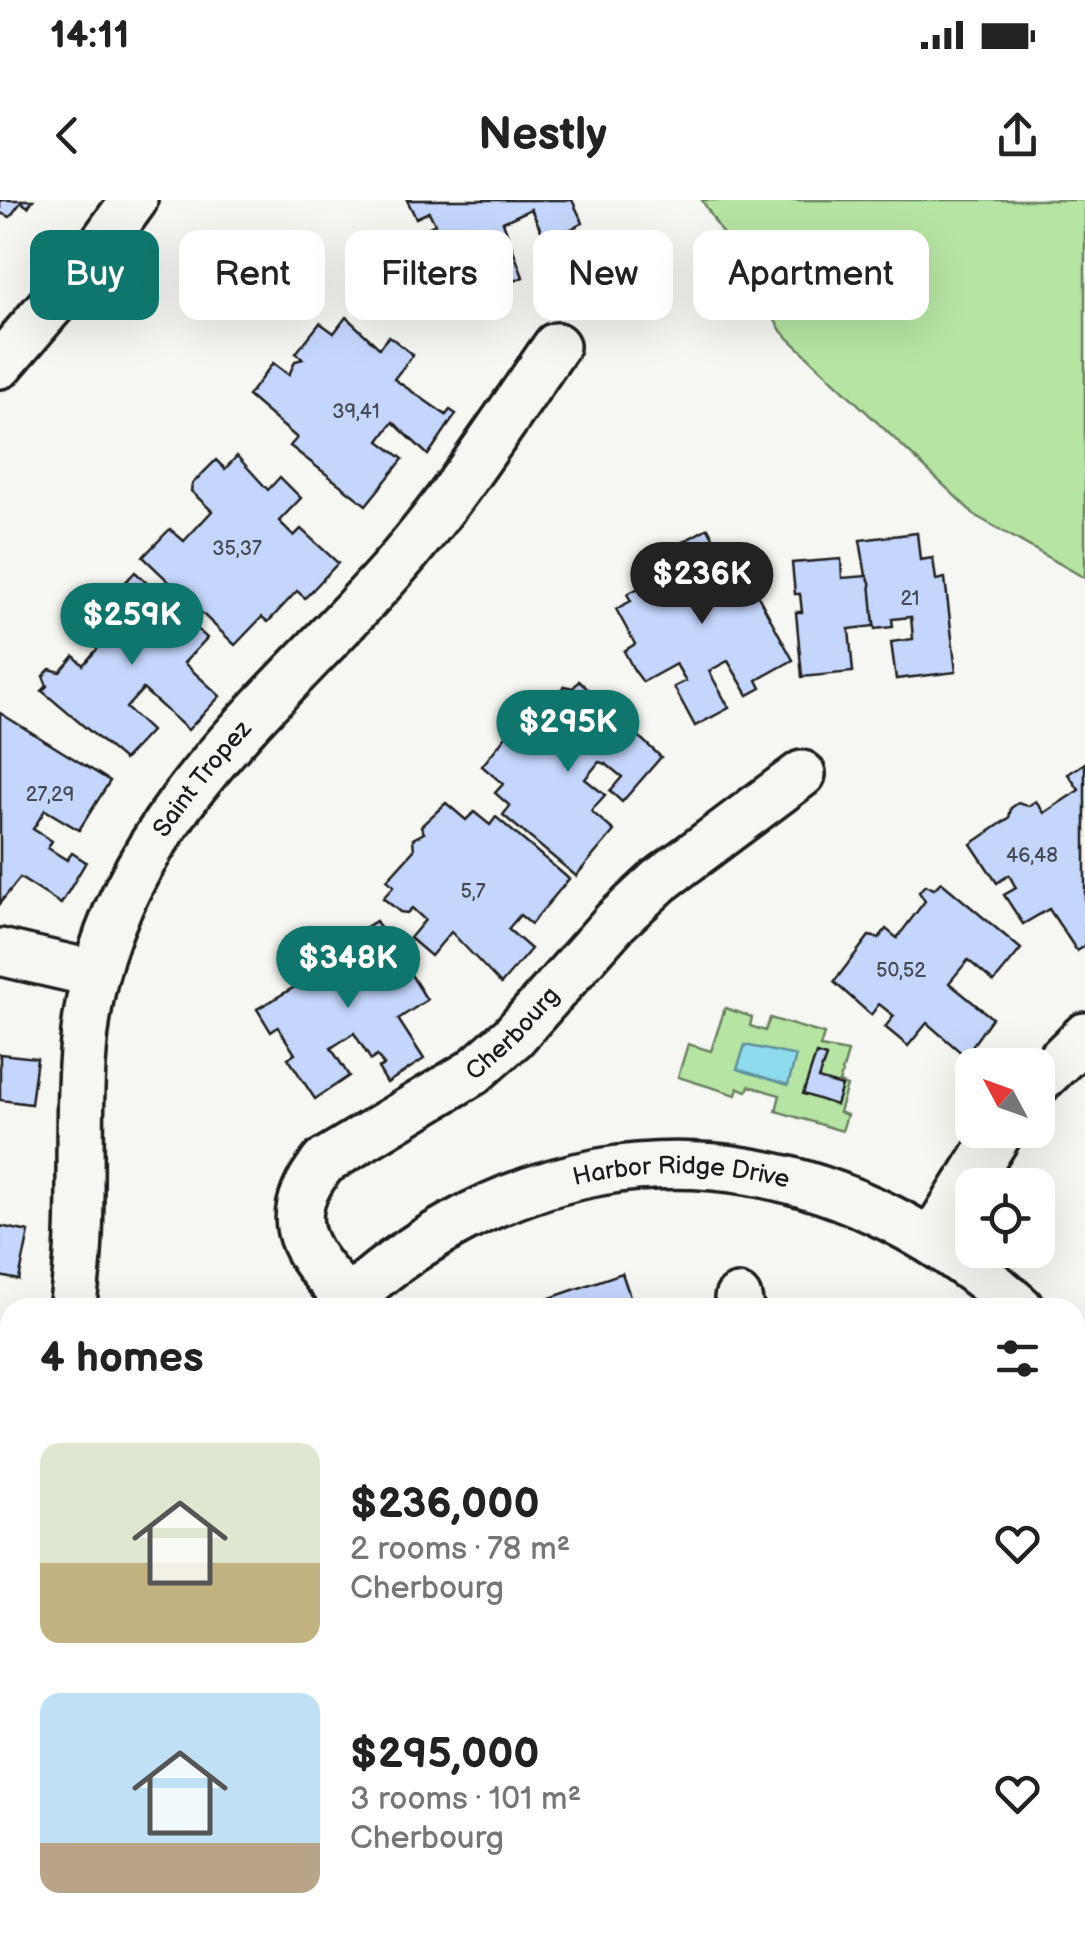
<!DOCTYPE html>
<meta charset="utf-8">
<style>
:root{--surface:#fff;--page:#f6f6f6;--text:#222;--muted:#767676;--accent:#0f766e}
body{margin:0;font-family:"Balsamiq Sans",sans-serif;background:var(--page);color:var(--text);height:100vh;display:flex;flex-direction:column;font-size:38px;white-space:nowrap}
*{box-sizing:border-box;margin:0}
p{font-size:32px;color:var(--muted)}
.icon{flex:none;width:55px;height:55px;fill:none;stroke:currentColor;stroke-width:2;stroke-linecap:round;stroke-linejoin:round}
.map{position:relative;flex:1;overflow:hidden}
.details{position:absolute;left:0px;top:1098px;width:1085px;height:642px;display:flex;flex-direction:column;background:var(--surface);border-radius:30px 30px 0 0;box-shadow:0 10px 40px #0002}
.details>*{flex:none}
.top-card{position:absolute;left:30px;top:30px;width:1025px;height:90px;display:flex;gap:20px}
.needle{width:65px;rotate:311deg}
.tools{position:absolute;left:955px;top:848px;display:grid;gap:20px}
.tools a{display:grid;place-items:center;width:100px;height:100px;border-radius:20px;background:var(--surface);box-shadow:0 10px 40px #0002;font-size:50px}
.price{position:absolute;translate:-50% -85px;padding:0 22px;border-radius:35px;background:var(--accent);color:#fff;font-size:32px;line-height:65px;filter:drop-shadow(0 2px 5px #0008)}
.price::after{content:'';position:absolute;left:50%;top:60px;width:30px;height:22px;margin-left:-15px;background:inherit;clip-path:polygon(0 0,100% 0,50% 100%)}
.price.active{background:#222;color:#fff}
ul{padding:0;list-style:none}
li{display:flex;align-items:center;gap:30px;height:250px;padding:0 40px}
li span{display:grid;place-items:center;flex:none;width:280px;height:200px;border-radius:20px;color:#555}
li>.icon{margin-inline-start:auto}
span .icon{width:120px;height:120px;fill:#fffc;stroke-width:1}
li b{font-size:42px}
h2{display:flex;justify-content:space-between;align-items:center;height:120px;padding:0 40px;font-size:42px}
.chip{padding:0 35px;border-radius:20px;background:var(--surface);box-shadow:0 10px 40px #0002;font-size:35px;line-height:90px}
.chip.active{background:var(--accent);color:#fff}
.status{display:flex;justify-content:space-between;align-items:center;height:70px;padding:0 50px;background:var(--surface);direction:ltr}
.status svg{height:28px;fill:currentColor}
header{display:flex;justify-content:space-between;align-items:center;height:130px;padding:0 40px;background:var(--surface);font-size:45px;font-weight:700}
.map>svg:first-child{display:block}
</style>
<div class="status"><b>14:11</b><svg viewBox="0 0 49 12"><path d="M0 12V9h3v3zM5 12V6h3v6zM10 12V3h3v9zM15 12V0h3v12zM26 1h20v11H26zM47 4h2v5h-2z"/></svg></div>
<header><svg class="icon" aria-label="back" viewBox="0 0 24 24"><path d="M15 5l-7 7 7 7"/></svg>Nestly<svg class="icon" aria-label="share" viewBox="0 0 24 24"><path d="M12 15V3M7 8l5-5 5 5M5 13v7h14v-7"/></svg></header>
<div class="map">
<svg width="1085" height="1739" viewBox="0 0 1085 1739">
<rect width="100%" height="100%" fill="#f6f6f2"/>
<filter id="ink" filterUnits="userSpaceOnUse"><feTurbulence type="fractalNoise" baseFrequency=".01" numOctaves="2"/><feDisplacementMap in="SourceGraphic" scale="20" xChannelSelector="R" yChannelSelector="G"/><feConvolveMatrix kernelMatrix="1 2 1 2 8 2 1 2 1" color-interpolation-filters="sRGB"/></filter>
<g filter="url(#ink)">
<g fill="#b6e5a3" stroke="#698060" stroke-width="2.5">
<path d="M702,0H1085V378L976,316L782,132Z"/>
<path d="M725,808L752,817L750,826L765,831L770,818L824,834L820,847L848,852L839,883L847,886L839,912L847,915L842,931L776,911L780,895L749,886L747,891L738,888L736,895L678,877L688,844L711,851Z"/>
</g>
<path fill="#8edbee" stroke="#608f9a" stroke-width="2.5" d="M745,845L796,856L788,885L737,869Z"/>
<g fill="#c4d6fc" stroke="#1c1c1c" stroke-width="2.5">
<path d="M0,0H33L28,7L21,2L10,17L0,13Z"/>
<path d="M407,0H572L583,23L546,41L531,9L503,22L523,77L484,96L463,51L436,63L421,31L435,24L429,12L416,18Z"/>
<path d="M346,117L379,148L389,136L413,155L394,179L446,215L450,210L456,214L428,255L393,222L379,241L403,259L366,305L290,246L297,238L248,196L273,163L289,175L295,161L303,159L296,153L320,123L334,133Z"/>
<path d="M237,256L268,290L280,277L301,298L279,321L294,336L301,329L338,363L305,398L297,391L268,422L262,417L235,445L143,357L170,329L184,341L212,311L191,291L192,284L216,260L225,269Z"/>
<path d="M708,328L727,363L732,361L742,379L747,376L793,460L757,480L761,488L748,495L728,461L709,471L729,508L695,526L674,487L686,481L676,464L643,482L634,470L624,451L635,444L616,409L631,401L627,394L662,376L663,364L672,359L680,361L672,348Z"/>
<path d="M917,333L920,360L933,358L936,380L945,378L956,472L896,479L891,442L913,439L911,417L892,419L893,427L875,429L860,340Z"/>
<path d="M841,359L842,378L867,376L870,382L874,426L849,429L853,472L802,477L796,412H802L800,394H795L792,363Z"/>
<path d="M135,372L175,409L163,421L169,427L181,414L207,438L184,463L220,496L188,530L143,489L126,508L151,531L124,560L42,491L47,486L43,476L50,469L60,472L74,456L83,465L98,448L80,431L85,425L84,414L92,406L102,407Z"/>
<path d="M579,481L661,557L622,602L610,591L622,577L606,564L599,562L585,579L605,595L591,611L614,631L576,676L503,615L510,606L495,593L503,584L482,566L517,522L543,544L557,527L547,513L564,486L573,488Z"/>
<path d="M0,513L110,581L79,630L45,610L33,629L52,641L48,648L67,660L72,653L86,662L61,704L20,678L0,703Z"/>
<path d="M1085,563V746L1077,751L1049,709L1023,724L1004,695L1016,688L1009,675L997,683L971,644L1009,618L1011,608L1018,603L1028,606L1036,601L1044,613L1079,590L1068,574Z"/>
<path d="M446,603L466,620L474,612L490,625L496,617L569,679L531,724L520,715L508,729L531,749L501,784L451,732L431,756L410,738L425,720L412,708L407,713L400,712L383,698L394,686L387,680L414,650L413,639L424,633L421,626Z"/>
<path d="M941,682L1021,749L994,782L968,760L949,783L992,818L965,856L927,823L908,846L885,827L894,816L879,804L871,815L834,782L869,736L879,738L886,729L897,738L925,701L919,692L925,685L934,689Z"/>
<path d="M376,721L401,760L389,768L397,781L410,773L427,800L398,819L424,859L387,883L378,868L384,865L377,856L371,860L354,833L331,848L349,876L315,899L288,858L295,854L278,827L271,832L257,809L317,774L310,762L319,756V747L328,741L337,745Z"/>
<path d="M0,854L37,858L31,904L0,900Z"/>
<path d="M816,854L826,857L818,879L842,886L836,905L803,894Z"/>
<path d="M0,1026L29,1032L19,1080L0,1076Z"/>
<path d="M622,1073L634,1108H521Z"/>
<path d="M1079,1321H1085V1389L1075,1396V1323Z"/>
<path d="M1085,1404V1573L1075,1580V1411Z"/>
<path d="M477,1730H630L622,1739H495Z"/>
</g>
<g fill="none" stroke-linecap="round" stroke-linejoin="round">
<g stroke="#1c1c1c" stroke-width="52">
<g id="minor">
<path d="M0,165L95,54L134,0"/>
<path d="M0,752L95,774"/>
<path d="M1038,882L1085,836"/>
<path d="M933,1038L1001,930"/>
<path d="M738,1098L740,1108"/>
<path id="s1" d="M349,1100C305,1054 276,1020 324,962L473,872L513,837L616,721L659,681L802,574"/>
<path id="s2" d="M72,1108C90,999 68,883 95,776C137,608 280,496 390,372C452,302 503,222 556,146"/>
<path id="s3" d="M342,1108C373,1074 412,1048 451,1026C647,916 858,963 1020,1108"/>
<path d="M1075,1163L1085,1174"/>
<path d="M0,1293L10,1254"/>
<path d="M0,1425L10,1555"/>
<path d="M87,1730L93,1739"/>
<path d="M300,1730L306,1739"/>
<path d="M785,1730L801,1739"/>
<path d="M1052,1730L1060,1739"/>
<path d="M943,1739L960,1730"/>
</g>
</g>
<use href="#minor" stroke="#f6f6f2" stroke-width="45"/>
</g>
</g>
<g text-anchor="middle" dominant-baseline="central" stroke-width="8" stroke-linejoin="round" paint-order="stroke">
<g font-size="20" fill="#464a54">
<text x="356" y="212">39,41</text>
<text x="237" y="349">35,37</text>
<text x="910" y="399">21</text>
<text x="50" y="595">27,29</text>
<text x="1032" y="656">46,48</text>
<text x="473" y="692">5,7</text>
<text x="901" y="771">50,52</text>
</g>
<g font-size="25" fill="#1c1c1c" stroke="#f6f6f2">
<text stroke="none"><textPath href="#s2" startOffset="560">Saint Tropez</textPath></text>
<text stroke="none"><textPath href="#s1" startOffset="390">Cherbourg</textPath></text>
<text stroke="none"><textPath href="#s3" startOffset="378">Harbor Ridge Drive</textPath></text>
</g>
</g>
</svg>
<div class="tools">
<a><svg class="needle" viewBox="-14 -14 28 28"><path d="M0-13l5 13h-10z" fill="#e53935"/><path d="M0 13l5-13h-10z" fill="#767676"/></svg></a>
<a><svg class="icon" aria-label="locate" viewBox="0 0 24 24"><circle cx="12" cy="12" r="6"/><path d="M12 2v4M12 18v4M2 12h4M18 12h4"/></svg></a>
</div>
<b class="price active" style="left:702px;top:427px">$236K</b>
<b class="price" style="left:132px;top:468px">$259K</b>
<b class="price" style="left:568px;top:575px">$295K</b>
<b class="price" style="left:348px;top:811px">$348K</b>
<div class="top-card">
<a class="chip active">Buy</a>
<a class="chip">Rent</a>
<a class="chip">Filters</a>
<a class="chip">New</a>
<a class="chip">Apartment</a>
</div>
<section class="details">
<h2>4 homes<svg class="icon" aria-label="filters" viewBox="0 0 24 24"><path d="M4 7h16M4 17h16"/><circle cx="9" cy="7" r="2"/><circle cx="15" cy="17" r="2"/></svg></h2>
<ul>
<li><span style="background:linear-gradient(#dfe7d0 60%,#c2b280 0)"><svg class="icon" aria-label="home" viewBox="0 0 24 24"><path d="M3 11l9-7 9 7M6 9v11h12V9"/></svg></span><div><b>$236,000</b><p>2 rooms · 78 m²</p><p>Cherbourg</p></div><svg class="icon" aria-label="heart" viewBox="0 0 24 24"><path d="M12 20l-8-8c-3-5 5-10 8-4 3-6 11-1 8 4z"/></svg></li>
<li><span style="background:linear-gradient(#bfe0f5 75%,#b9a48a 0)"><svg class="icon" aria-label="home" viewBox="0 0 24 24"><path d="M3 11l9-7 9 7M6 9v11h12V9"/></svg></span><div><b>$295,000</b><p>3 rooms · 101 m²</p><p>Cherbourg</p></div><svg class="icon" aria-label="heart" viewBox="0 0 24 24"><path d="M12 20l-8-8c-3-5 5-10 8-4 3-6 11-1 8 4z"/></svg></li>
</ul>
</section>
</div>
